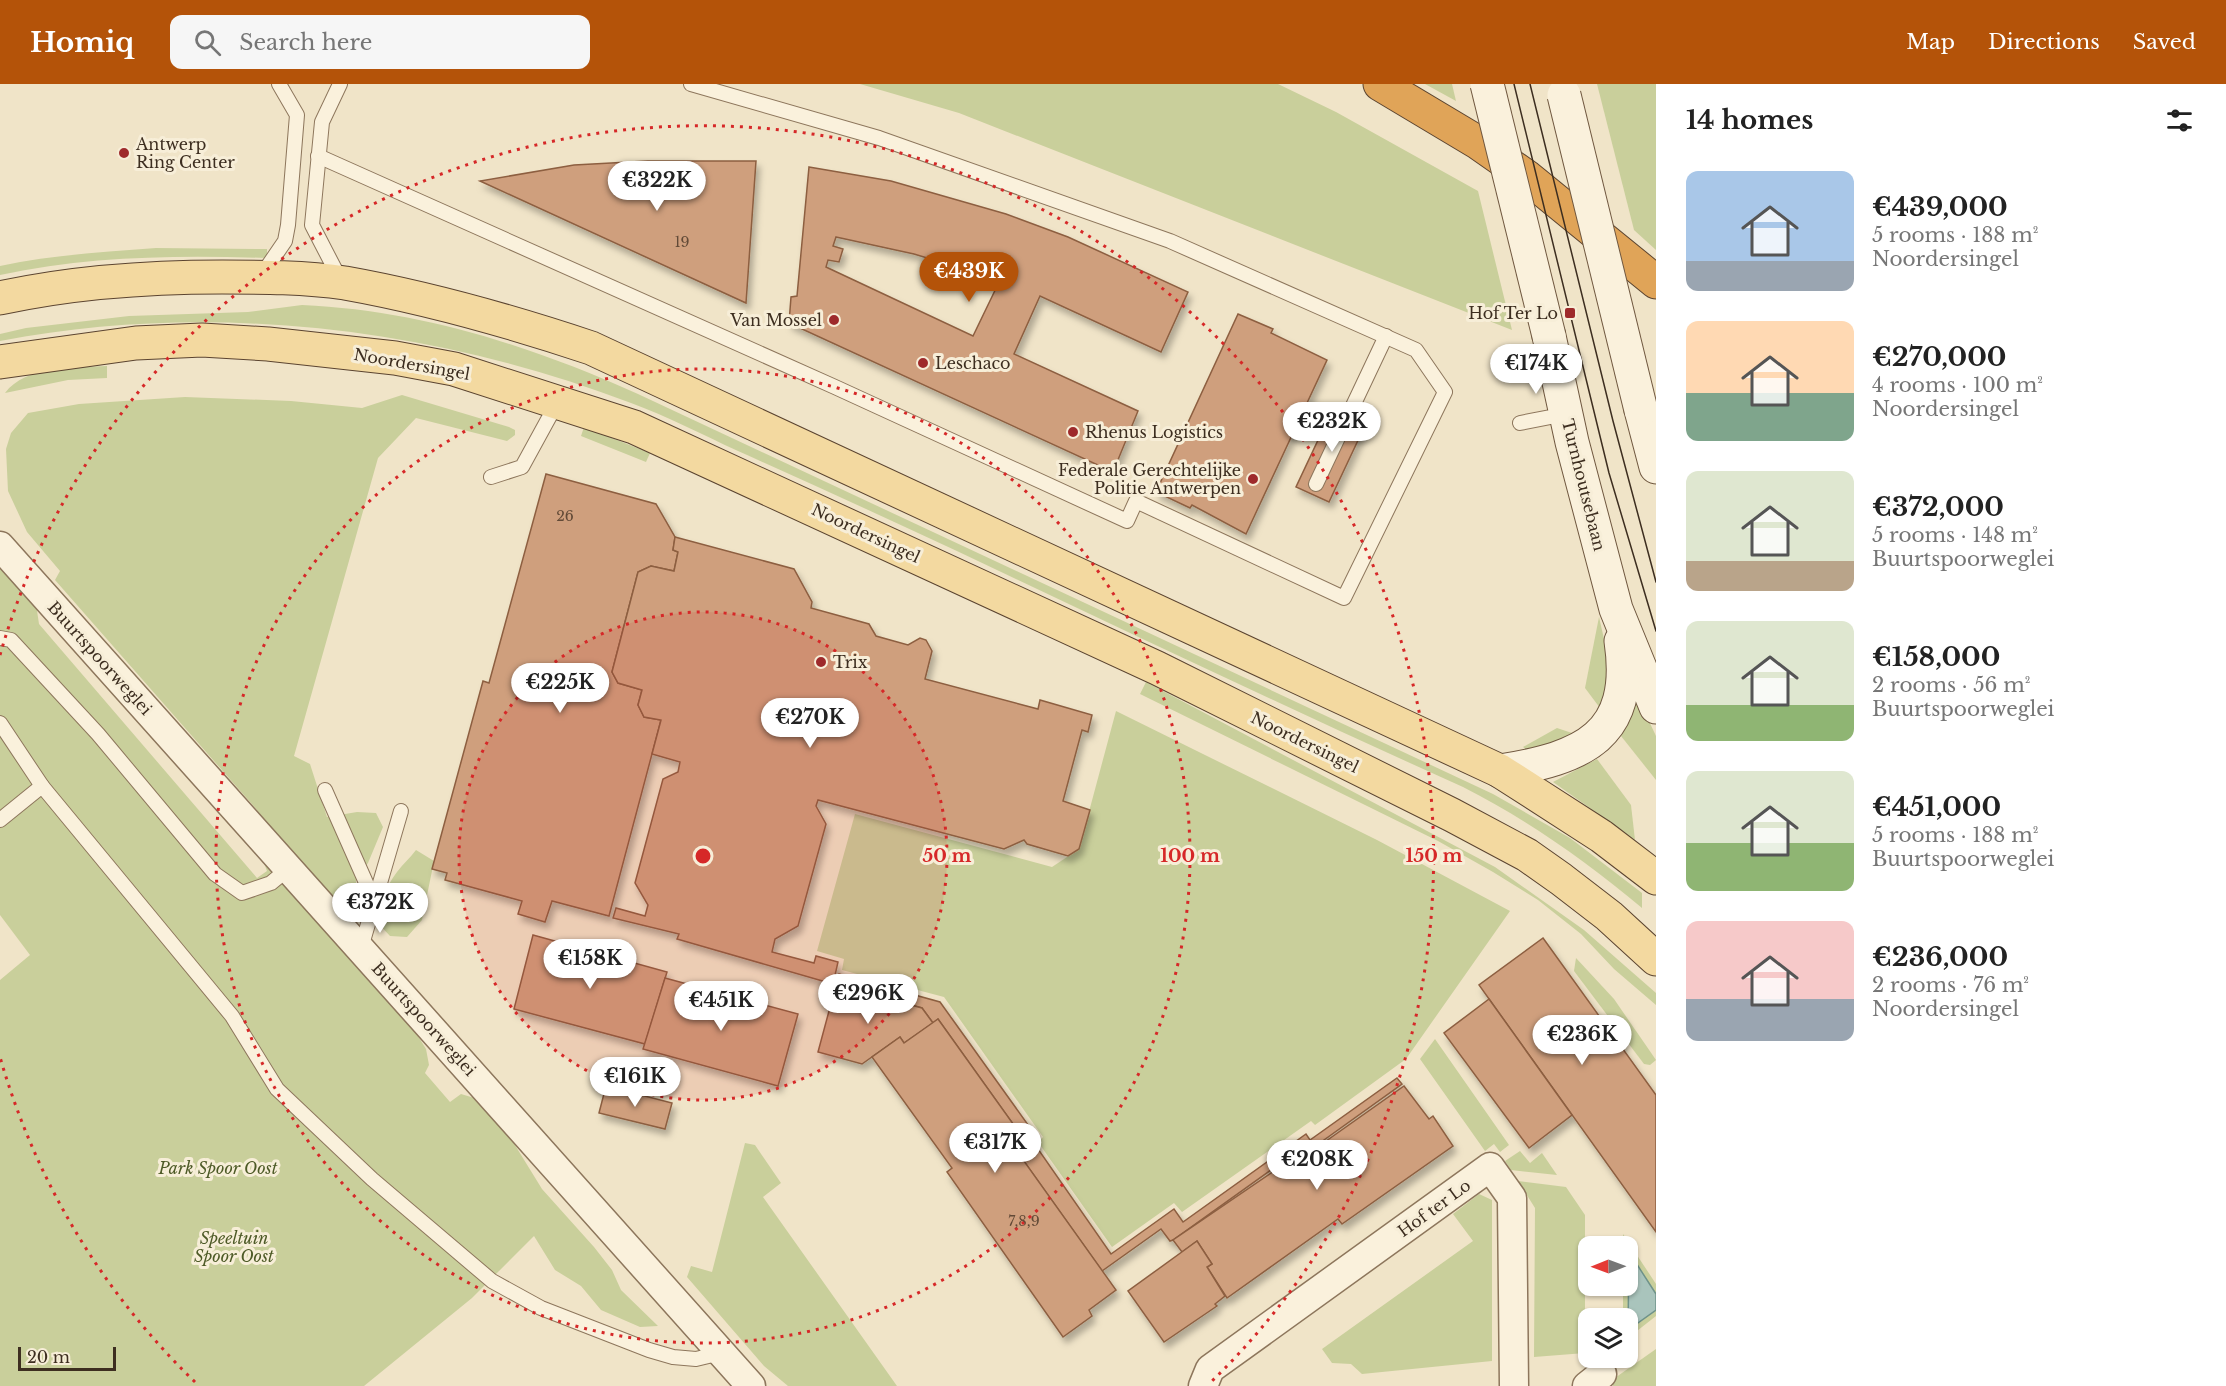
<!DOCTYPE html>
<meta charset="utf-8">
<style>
:root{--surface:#fff;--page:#f6f6f6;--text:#222;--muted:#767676;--accent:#b45309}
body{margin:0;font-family:"Libre Baskerville",serif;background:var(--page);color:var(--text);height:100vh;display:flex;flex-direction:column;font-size:22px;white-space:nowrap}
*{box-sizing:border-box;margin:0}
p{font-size:20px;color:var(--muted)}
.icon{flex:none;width:33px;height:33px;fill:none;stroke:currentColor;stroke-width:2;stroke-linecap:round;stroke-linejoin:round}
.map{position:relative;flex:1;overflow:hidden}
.drawer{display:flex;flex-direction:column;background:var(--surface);width:570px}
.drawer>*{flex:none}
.needle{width:39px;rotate:269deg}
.fabs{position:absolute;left:1578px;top:1152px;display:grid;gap:12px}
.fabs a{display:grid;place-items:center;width:60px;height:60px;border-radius:12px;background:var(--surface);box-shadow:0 2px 4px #0004;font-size:30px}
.scale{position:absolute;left:18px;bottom:15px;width:98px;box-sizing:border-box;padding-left:6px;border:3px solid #3d2e20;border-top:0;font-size:16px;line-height:21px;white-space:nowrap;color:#3d2e20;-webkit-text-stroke:4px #f7eed8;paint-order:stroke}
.price{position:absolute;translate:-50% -51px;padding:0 14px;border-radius:21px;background:#fff;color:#222;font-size:20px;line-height:39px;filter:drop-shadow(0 2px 3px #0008)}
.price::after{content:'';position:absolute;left:50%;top:36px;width:18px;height:14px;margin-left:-9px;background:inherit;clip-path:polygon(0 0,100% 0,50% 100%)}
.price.on{background:var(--accent);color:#fff}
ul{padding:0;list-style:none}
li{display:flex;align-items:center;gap:18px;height:150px;padding:0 30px}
li span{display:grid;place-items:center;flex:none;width:168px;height:120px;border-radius:12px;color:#555}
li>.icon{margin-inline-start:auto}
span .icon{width:72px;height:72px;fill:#fffc;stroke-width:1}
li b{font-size:26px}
h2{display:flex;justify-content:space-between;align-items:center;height:72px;padding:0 30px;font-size:26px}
header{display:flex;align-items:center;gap:36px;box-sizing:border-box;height:84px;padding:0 30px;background:var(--accent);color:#fff}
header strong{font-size:28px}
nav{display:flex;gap:33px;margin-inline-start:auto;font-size:21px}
.search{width:420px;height:54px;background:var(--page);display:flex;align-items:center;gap:15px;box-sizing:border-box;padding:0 21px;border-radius:12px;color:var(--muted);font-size:22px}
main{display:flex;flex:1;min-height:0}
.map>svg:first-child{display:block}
</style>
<header>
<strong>Homiq</strong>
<div class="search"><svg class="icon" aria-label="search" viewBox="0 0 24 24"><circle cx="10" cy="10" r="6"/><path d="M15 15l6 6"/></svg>Search here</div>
<nav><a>Map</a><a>Directions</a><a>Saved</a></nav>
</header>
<main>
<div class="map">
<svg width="1656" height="1302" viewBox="0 0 1656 1302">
<defs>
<filter id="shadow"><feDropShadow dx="3.5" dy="6" stdDeviation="3" flood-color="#0004"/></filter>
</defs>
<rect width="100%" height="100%" fill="#f0e4c8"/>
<g fill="#c9cf9b">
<path d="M860,0H1278L1336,28L1478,107L1512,246L959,29Z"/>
<path d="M1425,0H1452L1456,17Z"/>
<path d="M1597,0H1656V166L1634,146Z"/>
<path d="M156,164L267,165V174C178,171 87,172 0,191V182C51,171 104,168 156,164Z"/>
<path d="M302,221C419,226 532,262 638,310L1493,710L1570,754L1642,809V824C1586,777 1528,736 1463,703C1294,627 1126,547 959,468C886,434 812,400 738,367C703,351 667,332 631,319C432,243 210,217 0,257V250L26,244L129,232L248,228Z"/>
<path d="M107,282V294L68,296L5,309C26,281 74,284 107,282Z"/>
<path d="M402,311L509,343L515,346V351L507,357L416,334L378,374L294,672L310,680L327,733L357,728L376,729L383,743L368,779L356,796V815L347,827V837L426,965L429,981L425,989L450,1018L461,1010L481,1016L510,1053L542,1105L594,1163L612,1186L621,1206L658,1242L640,1243L601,1226L581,1202L555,1186L534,1152L472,1214L364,1302H0V896L30,871L0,831V484L36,520L39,540L257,794L267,787L260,768L257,726L55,496L60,487L27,448L8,407L6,365L11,349L28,329L79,320L185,313L291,317L362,324Z"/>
<path d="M584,343L650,369L646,378L581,352Z"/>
<path d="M1599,533L1612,590L1600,624L1585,604Z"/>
<path d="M1146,598L1495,783L1584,846L1656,909V921L1614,885L1581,850L1538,816L1493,788L1438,757L1140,610Z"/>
<path d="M1638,614L1656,652V696L1621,652Z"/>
<path d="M1116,627L1377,756L1510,827L1406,975L1315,1041L1311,1037L1182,1128L1174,1119L1112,1163L1038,1058L1043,1053L944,913L842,886L844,875L817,867L855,730L1052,783L1079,765Z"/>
<path d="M1557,644L1578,651L1529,668L1523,663Z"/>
<path d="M1597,675L1631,721L1635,756L1553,698Z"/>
<path d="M416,766L434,777L422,836L407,853L390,852L376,837C380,820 386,802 397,788C403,780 410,774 416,766Z"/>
<path d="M1576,874L1614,915L1656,976L1650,981L1644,980L1574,887Z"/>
<path d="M1435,955L1509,1061L1500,1068L1494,1060L1485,1067L1420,975Z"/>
<path d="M745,1059L755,1061L781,1099L763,1113L897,1302H788L764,1282L687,1193L691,1182L712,1188Z"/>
<path d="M1520,1067L1530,1079L1542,1069L1557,1091L1511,1086L1505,1077Z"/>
<path d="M1518,1097L1566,1103L1585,1131V1269L1534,1273L1535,1124Z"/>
<path d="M1479,1110L1492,1116V1277L1362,1290L1351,1280L1332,1279L1322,1265L1473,1157L1453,1130Z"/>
<path d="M1623,1150L1656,1200V1232L1628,1254V1234H1623V1202H1628V1162H1623Z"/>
<path d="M1656,1265V1302H1613L1612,1296Z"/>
</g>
<path fill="#a9c4bc" stroke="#6f938a" stroke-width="1.5" d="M1629,1168L1656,1210V1226L1628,1246Z"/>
<g fill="#cf9f7d" stroke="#8d5f41" stroke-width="1.5" fill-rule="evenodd" filter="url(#shadow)">
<path d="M648,77H756L746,219L480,97L574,81Z"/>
<path d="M809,83L891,97L1006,130L1068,153L1188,208L1161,268L1040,212L1014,270L1138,327L1113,388L789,239L791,213L797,212ZM836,153L914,170L1000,196L973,252L826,183L828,176L839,178L843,165L833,162Z"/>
<path d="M1238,230L1273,245L1271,249L1327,276L1246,450L1192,421L1190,424L1156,408Z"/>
<path d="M1335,320L1368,335L1329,418L1296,403Z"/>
<path d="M546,390L656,420L675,453L673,466L678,468L674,487L651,482L638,488L612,588L618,599L642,606L638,621L644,633L661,636L609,832L552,817L545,838L518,830L522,817L445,796L447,789L432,785L483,597L489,599Z"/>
<path d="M675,453L794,485L812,518L811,524L869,540L876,552L908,561L920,554L926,556L932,567L925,595L1038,625L1040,616L1092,631L1088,648L1082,646L1063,717L1090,726L1079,765L1068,772L1027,760L1024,756L1004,765L818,716L816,722L826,740L798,842L775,855L772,868L814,879L816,872L838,878L833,900L677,855L679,850L613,834L616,824L645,832L648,821L635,799L663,695L678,688L680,678L652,670L661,636L644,633L638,621L642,606L618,599L612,588L638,488L651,482L674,487L678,468L673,466Z"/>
<path d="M533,851L667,888L645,960L514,925Z"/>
<path d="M1543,854L1656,1011V1148L1479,901Z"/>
<path d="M839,890L940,918L1036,1052L1031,1055L1111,1170L1174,1125L1183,1138L1306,1050L1310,1056L1397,994L1402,1000L1303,1071L1299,1066L1173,1156L1170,1157L1161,1145L1102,1187L1006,1052L1016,1044L938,935L933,939L922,924L836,901Z"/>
<path d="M665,894L798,930L778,1002L643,965Z"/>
<path d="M836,901L922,924L933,939L904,959L900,953L862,980L818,968Z"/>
<path d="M1489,915L1572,1031L1529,1064L1444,949Z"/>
<path d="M938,935L1016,1044L1006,1052L1116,1206L1089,1226L1092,1232L1063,1253L947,1088L952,1084L872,973L900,953L904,959Z"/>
<path d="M606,1002L672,1019L665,1045L599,1029Z"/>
<path d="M1404,1002L1429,1035L1433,1032L1453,1062L1342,1140L1338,1135L1227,1214L1207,1183L1212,1180L1197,1157L1182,1168L1173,1156L1299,1070L1302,1074Z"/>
<path d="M1197,1157L1212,1180L1207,1183L1225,1212L1215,1220L1217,1222L1164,1258L1128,1207Z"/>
</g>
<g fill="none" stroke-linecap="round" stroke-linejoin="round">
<g stroke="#8d765c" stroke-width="16">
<g id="lane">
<path d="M340,0L322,38L312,141L341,197"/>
<path d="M318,72L835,303L1127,437L1136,417L1344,514L1445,308L1416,266L1170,157L879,54L691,0"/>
<path d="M261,192L285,157L288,141L297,31L279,0"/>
<path d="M1520,339L1566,330"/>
<path d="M491,393L522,383L557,319"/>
<path d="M1316,400L1386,252"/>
<path d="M0,554L11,556L98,650L215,790L242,809L271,799L289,784"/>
<path d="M0,639L42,702"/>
<path d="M325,706L375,819"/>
<path d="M0,736L42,702L232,932L277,1005L372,1095L492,1197L541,1224L649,1266L673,1273L696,1275L721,1269"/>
<path d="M361,864L401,727"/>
</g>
</g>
<g stroke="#8d765c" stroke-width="31">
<g id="street">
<path d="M0,462L751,1302"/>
<path d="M1203,1302L1210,1285L1490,1083L1512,1114L1514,1302"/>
<path d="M1587,1302L1602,1290"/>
</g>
</g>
<g stroke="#6f573f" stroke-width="35">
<g id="secondary">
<path d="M1549,252L1572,358L1616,525L1656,623"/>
<path d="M1641,326L1656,383"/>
<path d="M1500,687C1583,674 1635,652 1621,557"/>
</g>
</g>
<g stroke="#5b4430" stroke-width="35">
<g id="primary">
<path d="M0,214C73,198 147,193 222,193C262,193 305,193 345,199C429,214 510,237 591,264L1500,687L1601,752L1656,794"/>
<path d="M0,278L136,259L202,256L268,260L395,274L454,285L634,343L1157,584L1452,731L1527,771L1561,795L1609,832L1656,875"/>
</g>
</g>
<g stroke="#5b4430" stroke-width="35">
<path id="highway" d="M1380,0L1477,58L1527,93L1656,198"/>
</g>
<use href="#lane" stroke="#faf1dc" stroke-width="14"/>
<use href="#street" stroke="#faf1dc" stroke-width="28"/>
<use href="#secondary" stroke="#faf1dc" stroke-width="33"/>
<use href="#primary" stroke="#f3d9a0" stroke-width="33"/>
<use href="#highway" stroke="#e0a458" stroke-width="33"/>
<g stroke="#3d2e20" stroke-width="1.5">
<path d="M1514,0L1609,389L1656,547"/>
<path d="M1530,0L1613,337L1656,498"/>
</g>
<g stroke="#6f573f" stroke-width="35" stroke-linecap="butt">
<g id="secondary-bridge">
<path d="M1487,0L1549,252"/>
<path d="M1564,11L1641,326"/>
</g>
</g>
<use href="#secondary-bridge" stroke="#faf1dc" stroke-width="33"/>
</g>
<circle cx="703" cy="772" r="244" fill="#d62828" fill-opacity=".12"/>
<g fill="none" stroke="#d62828" stroke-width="3" stroke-dasharray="3 6">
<circle cx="703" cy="772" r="244"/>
<circle cx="703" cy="772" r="487"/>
<path d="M195 1298A731 731 0 0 1 0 973M0 571A731 731 0 1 1 1211 1298"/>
</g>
<g fill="#9e2a2b" stroke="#f7eed8" stroke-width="2">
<circle cx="124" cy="69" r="6"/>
<rect x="1564" y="223" width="12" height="12" rx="3"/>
<circle cx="834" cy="236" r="6"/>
<circle cx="923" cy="279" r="6"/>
<circle cx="1073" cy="348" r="6"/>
<circle cx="1253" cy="395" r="6"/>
<circle cx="821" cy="578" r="6"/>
</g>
<g text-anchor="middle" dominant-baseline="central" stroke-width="6" stroke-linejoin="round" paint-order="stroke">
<g font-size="14" fill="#624a37">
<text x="682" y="158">19</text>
<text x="565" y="432">26</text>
<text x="1024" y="1137">7,8,9</text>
</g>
<g font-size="16" fill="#3d2e20" stroke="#f7eed8" text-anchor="start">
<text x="136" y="60">Antwerp<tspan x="136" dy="18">Ring Center</tspan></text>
<text x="1558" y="229" text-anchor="end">Hof Ter Lo</text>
<text x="822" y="236" text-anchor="end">Van Mossel</text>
<text x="935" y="279">Leschaco</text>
<text x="1085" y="348">Rhenus Logistics</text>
<text x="1241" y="386" text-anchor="end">Federale Gerechtelijke<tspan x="1241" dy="18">Politie Antwerpen</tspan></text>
<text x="833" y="578">Trix</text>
</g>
<g font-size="16" fill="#3d2e20" stroke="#f7eed8">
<text transform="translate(412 280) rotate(10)">Noordersingel</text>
<text transform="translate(1584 401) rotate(76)">Turnhoutsebaan</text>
<text transform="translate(866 449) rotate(25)">Noordersingel</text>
<text transform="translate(100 574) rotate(48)">Buurtspoorweglei</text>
<text transform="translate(1305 658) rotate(26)">Noordersingel</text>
<text transform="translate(424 935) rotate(48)">Buurtspoorweglei</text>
<text transform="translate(1434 1124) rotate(-36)">Hof ter Lo</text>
</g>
<g font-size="16" font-style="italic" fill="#4d5a26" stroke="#f7eed8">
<text x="218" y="1084">Park Spoor Oost</text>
<text x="234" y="1154">Speeltuin<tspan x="234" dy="18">Spoor Oost</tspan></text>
</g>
</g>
<circle cx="703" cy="772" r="9" fill="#d62828" stroke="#f7eed8" stroke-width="3"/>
<g font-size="18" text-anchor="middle" font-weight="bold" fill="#d62828" stroke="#f7eed8" stroke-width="6" stroke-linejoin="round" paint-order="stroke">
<text x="947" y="778">50 m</text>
<text x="1190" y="778">100 m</text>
<text x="1434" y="778">150 m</text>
</g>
</svg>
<div class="fabs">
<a><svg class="needle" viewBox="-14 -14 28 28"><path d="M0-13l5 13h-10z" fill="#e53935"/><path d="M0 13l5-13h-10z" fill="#767676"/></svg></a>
<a><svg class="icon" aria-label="layers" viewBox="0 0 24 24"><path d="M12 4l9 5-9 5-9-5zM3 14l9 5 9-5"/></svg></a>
</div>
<div class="scale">20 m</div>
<b class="price" style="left:657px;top:128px">€322K</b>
<b class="price on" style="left:969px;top:219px">€439K</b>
<b class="price" style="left:1536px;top:311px">€174K</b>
<b class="price" style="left:1332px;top:369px">€232K</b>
<b class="price" style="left:560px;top:630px">€225K</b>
<b class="price" style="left:810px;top:665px">€270K</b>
<b class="price" style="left:380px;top:850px">€372K</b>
<b class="price" style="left:590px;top:906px">€158K</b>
<b class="price" style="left:868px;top:941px">€296K</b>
<b class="price" style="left:721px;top:948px">€451K</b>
<b class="price" style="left:1582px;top:982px">€236K</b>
<b class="price" style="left:635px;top:1024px">€161K</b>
<b class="price" style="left:995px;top:1090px">€317K</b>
<b class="price" style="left:1317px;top:1107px">€208K</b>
</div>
<section class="drawer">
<h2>14 homes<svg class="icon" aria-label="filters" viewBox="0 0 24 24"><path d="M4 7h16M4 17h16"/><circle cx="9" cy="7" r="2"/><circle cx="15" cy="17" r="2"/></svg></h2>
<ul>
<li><span style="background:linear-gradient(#a9c7e8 75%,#9aa5b1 0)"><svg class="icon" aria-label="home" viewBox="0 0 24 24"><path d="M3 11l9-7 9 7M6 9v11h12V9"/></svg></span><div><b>€439,000</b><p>5 rooms · 188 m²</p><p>Noordersingel</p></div></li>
<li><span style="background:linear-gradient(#ffd9b3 60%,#7fa58c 0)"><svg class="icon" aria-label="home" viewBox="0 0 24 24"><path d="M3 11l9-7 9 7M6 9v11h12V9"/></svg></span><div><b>€270,000</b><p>4 rooms · 100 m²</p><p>Noordersingel</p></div></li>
<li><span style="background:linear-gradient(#dfe7d0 75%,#b9a48a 0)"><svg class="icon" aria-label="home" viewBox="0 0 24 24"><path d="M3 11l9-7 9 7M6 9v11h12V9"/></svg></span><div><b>€372,000</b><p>5 rooms · 148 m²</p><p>Buurtspoorweglei</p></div></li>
<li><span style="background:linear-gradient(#dfe7d0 70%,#8fb573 0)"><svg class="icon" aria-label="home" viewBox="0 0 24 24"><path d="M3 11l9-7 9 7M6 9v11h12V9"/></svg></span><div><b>€158,000</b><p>2 rooms · 56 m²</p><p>Buurtspoorweglei</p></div></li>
<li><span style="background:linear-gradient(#dfe7d0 60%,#8fb573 0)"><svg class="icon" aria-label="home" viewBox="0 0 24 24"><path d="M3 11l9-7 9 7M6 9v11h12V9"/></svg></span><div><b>€451,000</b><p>5 rooms · 188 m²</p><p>Buurtspoorweglei</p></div></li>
<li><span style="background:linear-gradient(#f6c9c9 65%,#9aa5b1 0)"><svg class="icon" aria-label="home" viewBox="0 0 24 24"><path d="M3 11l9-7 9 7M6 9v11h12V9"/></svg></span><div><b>€236,000</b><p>2 rooms · 76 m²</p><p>Noordersingel</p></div></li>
</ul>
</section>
</main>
